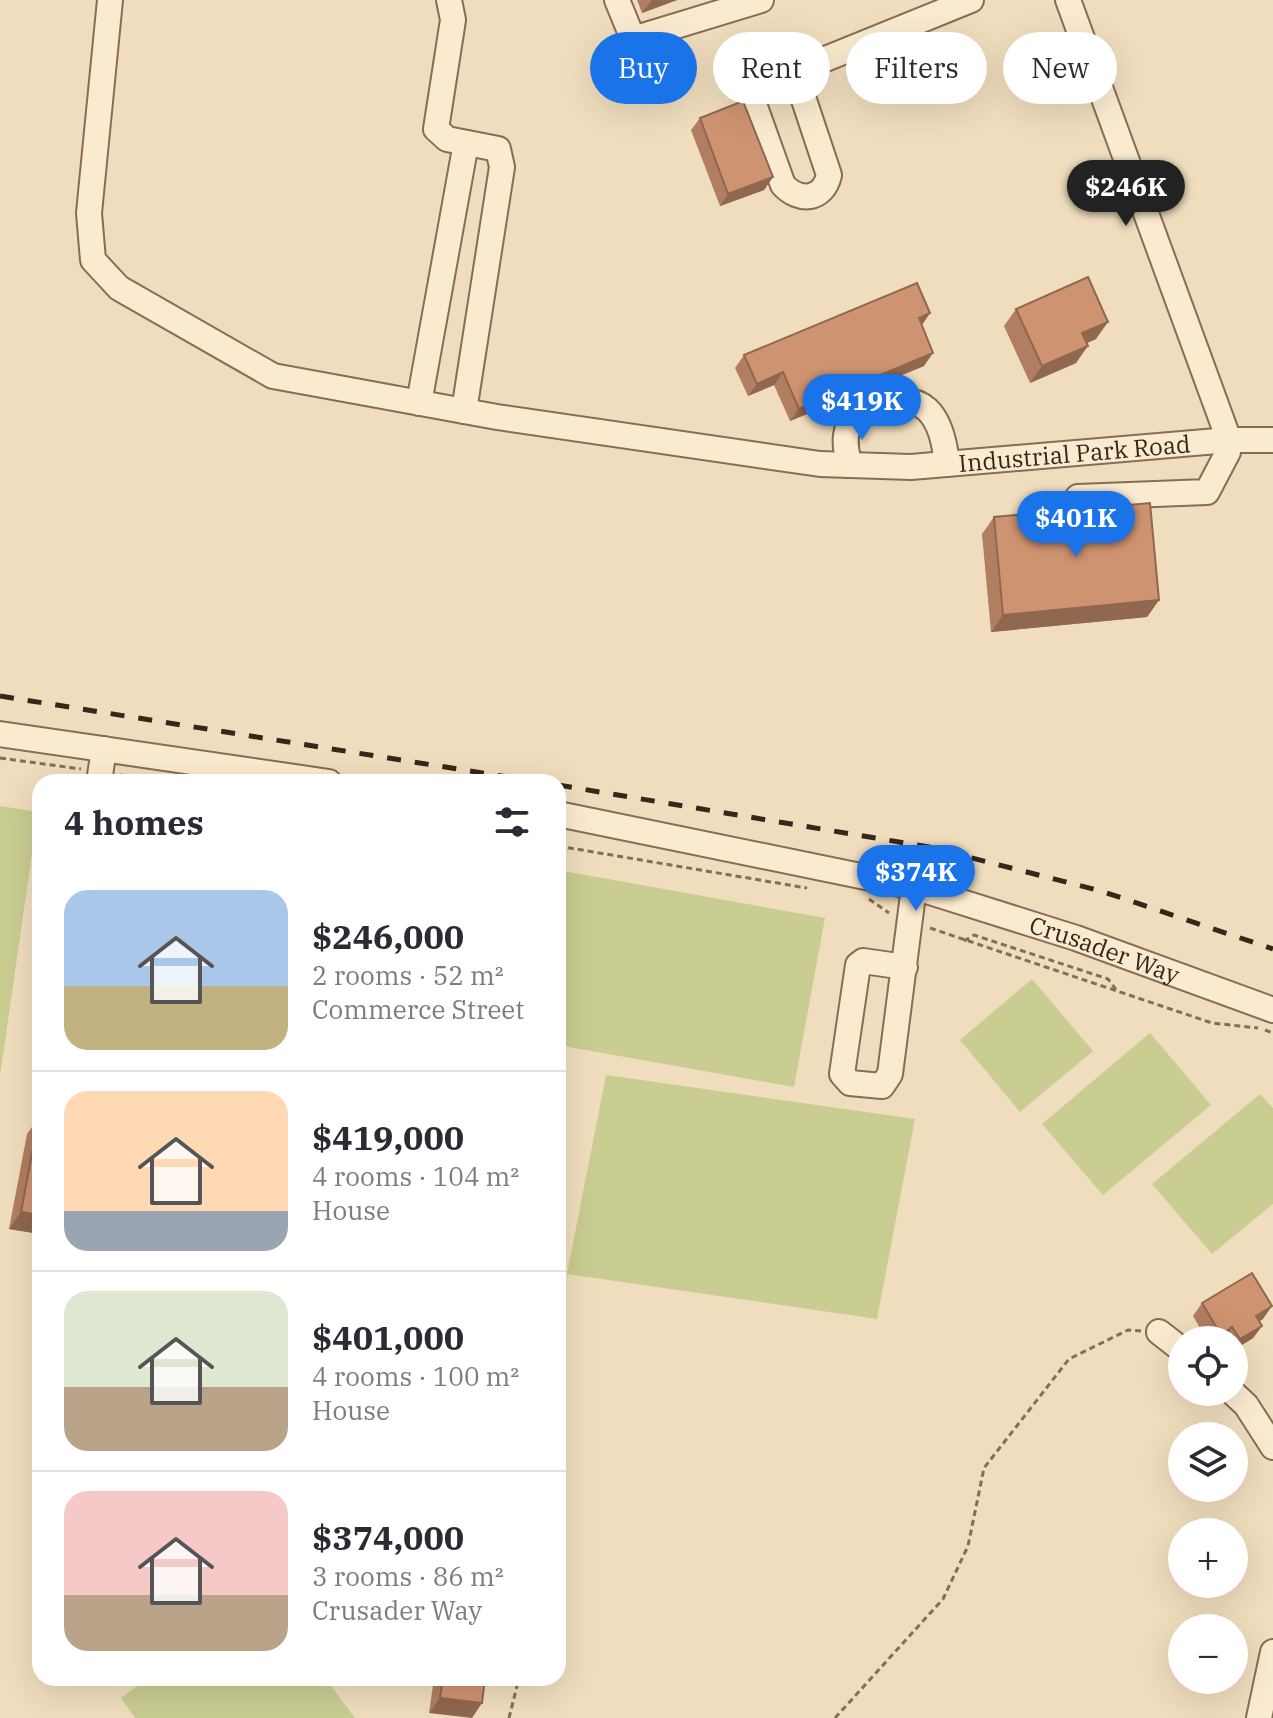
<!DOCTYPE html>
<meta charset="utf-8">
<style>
:root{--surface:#fff;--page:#f7f7f7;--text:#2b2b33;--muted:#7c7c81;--line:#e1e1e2;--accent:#1a73e8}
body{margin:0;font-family:"IBM Plex Serif",serif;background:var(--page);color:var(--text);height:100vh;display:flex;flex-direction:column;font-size:30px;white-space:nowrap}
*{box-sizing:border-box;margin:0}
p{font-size:26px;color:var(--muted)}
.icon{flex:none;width:44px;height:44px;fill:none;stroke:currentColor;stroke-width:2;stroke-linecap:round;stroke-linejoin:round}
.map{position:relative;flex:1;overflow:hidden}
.details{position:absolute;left:32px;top:774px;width:534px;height:912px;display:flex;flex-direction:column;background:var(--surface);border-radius:24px;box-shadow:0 8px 32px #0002}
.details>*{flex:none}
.banner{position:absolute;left:590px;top:32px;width:562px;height:72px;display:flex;gap:16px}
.fabs{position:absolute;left:1168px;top:1326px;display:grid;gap:16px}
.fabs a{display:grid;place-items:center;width:80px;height:80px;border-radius:50%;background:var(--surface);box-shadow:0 8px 32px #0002;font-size:40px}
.price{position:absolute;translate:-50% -68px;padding:0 18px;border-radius:28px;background:var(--accent);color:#fff;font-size:26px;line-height:52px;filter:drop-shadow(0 2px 4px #0008)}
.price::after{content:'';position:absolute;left:50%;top:48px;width:24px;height:18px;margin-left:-12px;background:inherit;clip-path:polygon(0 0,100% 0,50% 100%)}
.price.on{background:#222;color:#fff}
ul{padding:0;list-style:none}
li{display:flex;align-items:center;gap:24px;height:200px;padding:0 32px}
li+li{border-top:2px solid var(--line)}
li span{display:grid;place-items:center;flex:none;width:224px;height:160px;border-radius:24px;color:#555}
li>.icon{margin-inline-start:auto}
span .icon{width:96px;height:96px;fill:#fffc;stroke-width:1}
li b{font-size:34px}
h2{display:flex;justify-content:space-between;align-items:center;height:96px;padding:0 32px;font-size:34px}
.tag{padding:0 28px;border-radius:36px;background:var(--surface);box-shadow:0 8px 32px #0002;font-size:28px;line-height:72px}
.tag.on{background:var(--accent);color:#fff}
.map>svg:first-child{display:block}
</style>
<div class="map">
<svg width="1273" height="1718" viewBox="0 0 1273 1718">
<rect width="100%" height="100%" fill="#efddbd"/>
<g fill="#c9cd91">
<path d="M0,806L38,812L0,1076Z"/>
<path d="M558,870L825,918L794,1087L558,1045Z"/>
<path d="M1032,979L1093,1051L1020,1112L960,1040Z"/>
<path d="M1150,1033L1211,1105L1103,1195L1042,1124Z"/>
<path d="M606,1075L915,1119L877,1319L567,1274Z"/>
<path d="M1260,1094L1273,1108V1204L1212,1254L1152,1184Z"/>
<path d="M148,1678H325L355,1718H135L121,1698Z"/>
</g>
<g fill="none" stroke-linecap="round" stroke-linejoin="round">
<g stroke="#876d56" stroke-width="28">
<g id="minor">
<path id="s1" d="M110,0L89,213L93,260L119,288L273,376L497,417L820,464L911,467L1229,440H1273"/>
<path d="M449,0L453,20L436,129L447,139L498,149L502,167L464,411"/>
<path d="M617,0L633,39L761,0"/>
<path d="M1068,0L1229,440L1228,452L1207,492L1078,497"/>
<path d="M794,70L829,175C823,201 799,202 783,185L749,90L971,0"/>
<path d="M419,403L466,143"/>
<path d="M849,465C847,453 843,440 848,428C851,418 862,412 871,408C924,386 942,415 947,464"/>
<path d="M0,734L329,782"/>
<path d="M99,782L104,749"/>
<path id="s2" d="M558,814L914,887L1076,938L1273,1010"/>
<path d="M905,967L863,961L858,965L842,1074L850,1083L882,1086L890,1074L914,887"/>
<path d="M1159,1332L1182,1350"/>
<path d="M1232,1392L1246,1405L1273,1447"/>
<path d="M1259,1718L1273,1652"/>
</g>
</g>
<g stroke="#876d56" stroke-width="3" stroke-dasharray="6 4" stroke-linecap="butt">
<path d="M0,758L81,769"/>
<path d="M120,775L163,782"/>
<path d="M558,846L807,888"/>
<path d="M869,899L889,913"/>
<path d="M930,928L1212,1023L1258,1028"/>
<path d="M964,941L974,935L1108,979L1117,991"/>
<path d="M1265,1030L1273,1033"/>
<path d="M509,1718L519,1678"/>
<path d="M835,1718L943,1599L968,1546L984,1468L1069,1359L1128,1330L1141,1331"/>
</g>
<use href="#minor" stroke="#faebd0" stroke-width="24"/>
<g stroke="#36261b" stroke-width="5" stroke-dasharray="14 14" stroke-linecap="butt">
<path d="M0,696L539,782"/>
<path d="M558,785L929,847L1101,891L1273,949"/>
</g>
</g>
<g fill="#b17e61">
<path d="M637,0H677L642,13Z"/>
<path d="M700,118L773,177L764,190L720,206L691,130Z"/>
<path d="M1016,309L1096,339L1087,343L1076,363L1030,383L1004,326Z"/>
<path d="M930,313L922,325L924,366L790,421L774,385L748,396L735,368L744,355Z"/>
<path d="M994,517L1159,600L1147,617L991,632L982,534Z"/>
<path d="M39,1117L40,1234L9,1229L27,1134Z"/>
<path d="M1202,1303L1263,1319L1259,1321L1262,1326L1253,1338L1234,1350V1340H1207L1193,1316Z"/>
<path d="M434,1678H485L429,1713Z"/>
</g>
<g fill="#90674f">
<path d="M652,0H677L642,13Z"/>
<path d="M773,177L764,190L720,206L728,194Z"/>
<path d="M930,313L921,326L919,318Z"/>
<path d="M1108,322L1096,339L1071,350L1082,333Z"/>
<path d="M1088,346L1076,363L1030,383L1042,366Z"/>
<path d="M933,353L924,366L790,421L799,409Z"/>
<path d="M783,372L774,385L748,396L757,384Z"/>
<path d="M1159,600L1147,617L991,632L1003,615Z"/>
<path d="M21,1212L40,1215V1234L9,1229Z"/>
<path d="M1272,1306L1263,1319L1247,1329L1256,1316Z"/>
<path d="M1262,1326L1253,1338L1234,1350V1347L1240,1339Z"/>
<path d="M1232,1327L1224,1340H1217L1221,1335Z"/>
<path d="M440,1698L482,1703L472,1718L429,1713Z"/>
</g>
<g fill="#ce9371" stroke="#90674f" stroke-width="2">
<path d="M743,101L773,177L728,194L700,118Z"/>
<path d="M1088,277L1108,322L1082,333L1088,346L1042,366L1016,309Z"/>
<path d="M917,283L930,313L919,318L933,353L799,409L783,372L757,384L744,355Z"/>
<path d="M1150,503L1159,600L1003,615L994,517Z"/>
<path d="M39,1117H40V1215L21,1212Z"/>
<path d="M1252,1273L1272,1306L1256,1316L1262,1326L1240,1339L1232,1327L1221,1335L1202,1303Z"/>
<path d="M443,1678H485L482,1703L440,1698Z"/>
</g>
<g text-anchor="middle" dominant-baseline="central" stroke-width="8" stroke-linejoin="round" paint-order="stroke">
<g font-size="24" fill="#36261b" stroke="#f6e8cd">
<text stroke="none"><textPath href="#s1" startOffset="1286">Industrial Park Road</textPath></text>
<text stroke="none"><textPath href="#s2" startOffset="564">Crusader Way</textPath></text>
</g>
</g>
</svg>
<div class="fabs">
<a><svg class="icon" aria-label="locate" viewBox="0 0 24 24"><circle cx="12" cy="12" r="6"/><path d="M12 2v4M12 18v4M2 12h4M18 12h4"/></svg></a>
<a><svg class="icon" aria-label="layers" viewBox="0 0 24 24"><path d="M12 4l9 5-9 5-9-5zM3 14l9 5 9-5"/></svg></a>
<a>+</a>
<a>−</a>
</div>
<b class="price on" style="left:1126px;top:228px">$246K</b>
<b class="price" style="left:862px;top:442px">$419K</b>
<b class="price" style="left:1076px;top:559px">$401K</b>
<b class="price" style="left:916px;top:913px">$374K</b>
<div class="banner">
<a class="tag on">Buy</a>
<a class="tag">Rent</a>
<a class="tag">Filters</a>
<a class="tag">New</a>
</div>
<section class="details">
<h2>4 homes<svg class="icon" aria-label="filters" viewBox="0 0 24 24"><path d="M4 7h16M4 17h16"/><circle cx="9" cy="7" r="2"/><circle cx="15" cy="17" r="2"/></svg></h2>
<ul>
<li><span style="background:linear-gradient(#a9c7e8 60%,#c2b280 0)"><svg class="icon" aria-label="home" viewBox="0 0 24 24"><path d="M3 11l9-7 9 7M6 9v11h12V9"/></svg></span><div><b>$246,000</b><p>2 rooms · 52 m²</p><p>Commerce Street</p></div></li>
<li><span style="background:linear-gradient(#ffd9b3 75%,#9aa5b1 0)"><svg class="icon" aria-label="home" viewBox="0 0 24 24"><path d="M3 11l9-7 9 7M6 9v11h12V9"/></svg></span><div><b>$419,000</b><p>4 rooms · 104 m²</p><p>House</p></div></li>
<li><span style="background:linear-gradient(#dfe7d0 60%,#b9a48a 0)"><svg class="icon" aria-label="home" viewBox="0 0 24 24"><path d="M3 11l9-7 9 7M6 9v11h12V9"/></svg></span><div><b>$401,000</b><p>4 rooms · 100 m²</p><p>House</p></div></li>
<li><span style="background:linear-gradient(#f6c9c9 65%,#b9a48a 0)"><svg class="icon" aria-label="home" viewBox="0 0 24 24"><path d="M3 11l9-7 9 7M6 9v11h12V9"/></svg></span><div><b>$374,000</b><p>3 rooms · 86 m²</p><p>Crusader Way</p></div></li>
</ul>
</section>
</div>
